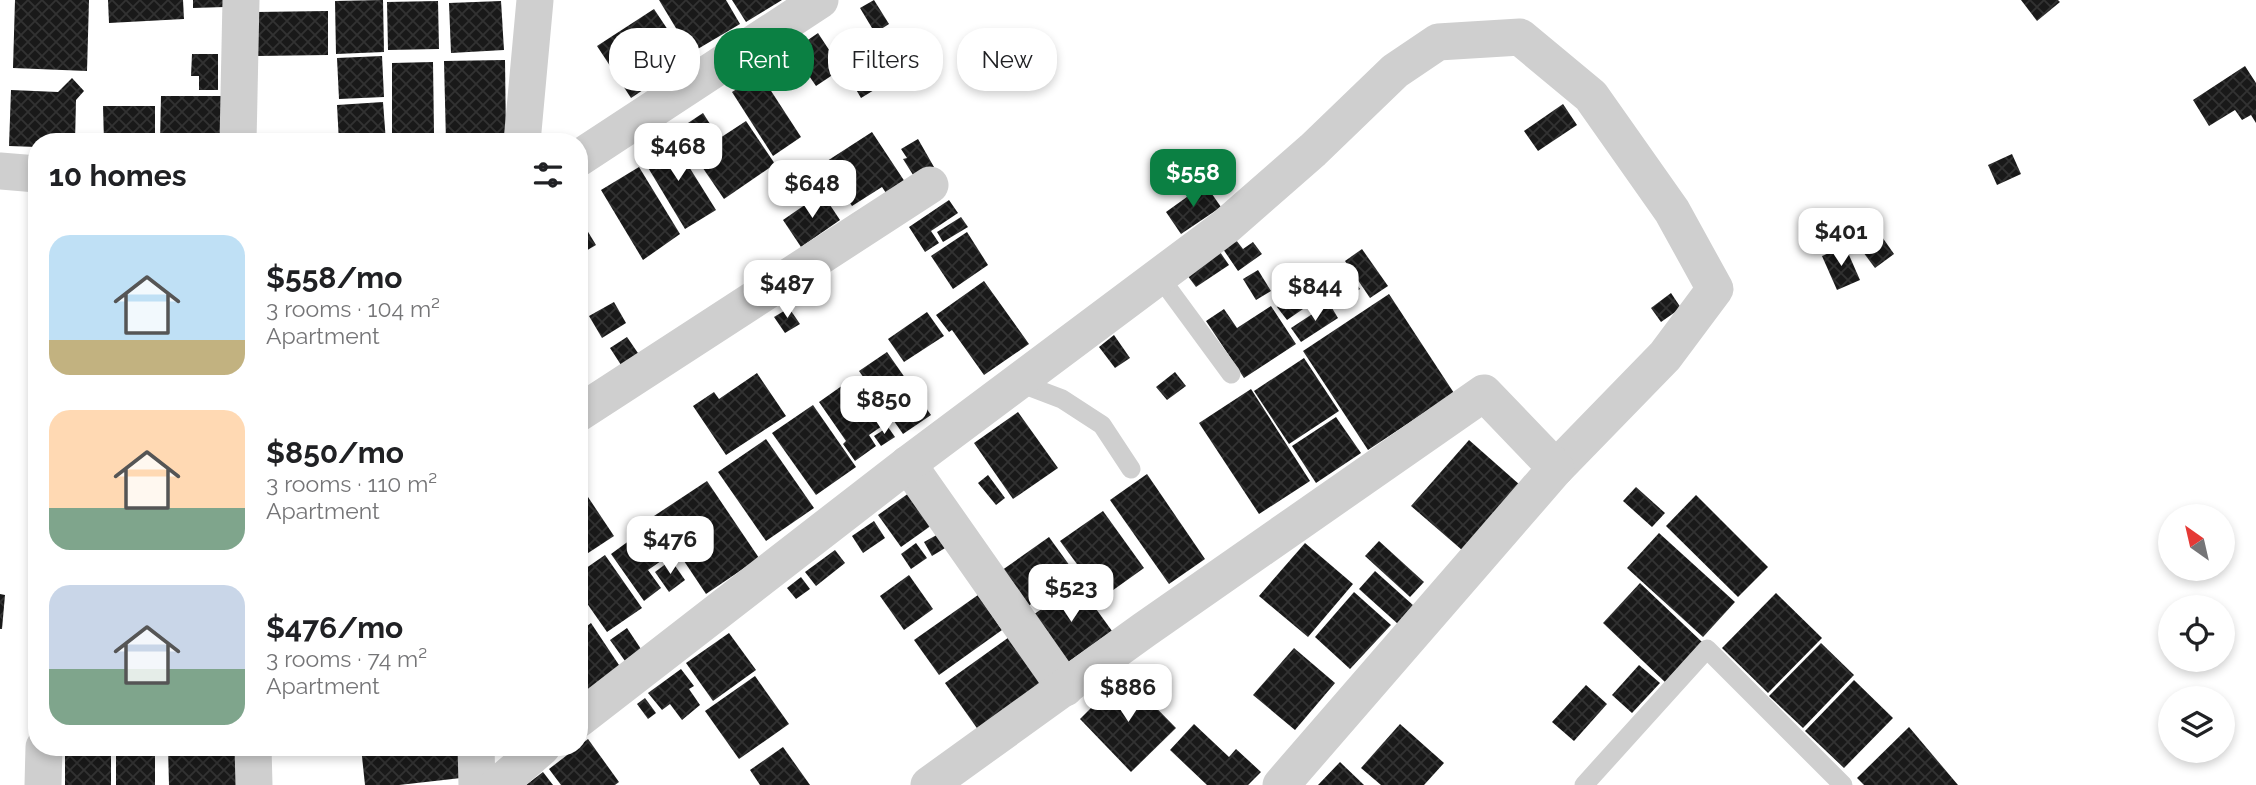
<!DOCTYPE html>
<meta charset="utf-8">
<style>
:root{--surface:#fff;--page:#f6f6f6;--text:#202124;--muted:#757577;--accent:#0b8043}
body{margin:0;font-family:Raleway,sans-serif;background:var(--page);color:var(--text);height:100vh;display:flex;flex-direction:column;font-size:26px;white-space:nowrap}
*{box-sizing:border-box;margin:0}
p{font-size:23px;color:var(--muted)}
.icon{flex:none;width:38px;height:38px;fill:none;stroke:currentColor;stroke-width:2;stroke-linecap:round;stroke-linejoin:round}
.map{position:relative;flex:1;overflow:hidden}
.details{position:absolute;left:28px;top:133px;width:560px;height:623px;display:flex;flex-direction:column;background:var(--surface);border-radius:28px;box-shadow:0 4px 10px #0003}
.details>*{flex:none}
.top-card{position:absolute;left:609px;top:28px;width:665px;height:63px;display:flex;gap:14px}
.needle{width:46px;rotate:326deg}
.controls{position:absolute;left:2158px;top:504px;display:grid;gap:14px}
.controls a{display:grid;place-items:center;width:77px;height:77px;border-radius:50%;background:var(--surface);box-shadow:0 4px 10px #0003;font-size:35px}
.price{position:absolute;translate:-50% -60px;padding:0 16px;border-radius:14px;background:#fff;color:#222;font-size:23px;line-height:46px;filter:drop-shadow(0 2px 4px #0008)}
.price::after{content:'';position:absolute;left:50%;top:42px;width:21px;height:16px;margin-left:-10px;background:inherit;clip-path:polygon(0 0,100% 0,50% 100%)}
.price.selected{background:var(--accent);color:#fff}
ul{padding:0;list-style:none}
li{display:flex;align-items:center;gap:21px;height:175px;padding:0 21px}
li span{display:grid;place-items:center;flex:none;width:196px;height:140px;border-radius:21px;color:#555}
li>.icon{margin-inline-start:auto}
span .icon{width:84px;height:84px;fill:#fffc;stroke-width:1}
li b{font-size:30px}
h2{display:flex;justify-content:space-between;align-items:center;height:84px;padding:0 21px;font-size:30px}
.pill{padding:0 24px;border-radius:28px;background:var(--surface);box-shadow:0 4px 10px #0003;font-size:24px;line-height:63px}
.pill.selected{background:var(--accent);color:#fff}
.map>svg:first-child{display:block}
</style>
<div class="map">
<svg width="2256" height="785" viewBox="0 0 2256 785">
<defs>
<pattern id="building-cross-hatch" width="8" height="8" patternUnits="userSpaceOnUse" patternTransform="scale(1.75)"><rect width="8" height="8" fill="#191919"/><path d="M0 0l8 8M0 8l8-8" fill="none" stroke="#323232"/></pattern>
</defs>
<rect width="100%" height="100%" fill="#fff"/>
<g fill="url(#building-cross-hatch)">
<path d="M15,0H89L87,71L13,68Z"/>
<path d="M108,0H183L184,19L109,23Z"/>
<path d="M193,0H225V7L193,8Z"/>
<path d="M383,0L384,52L336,54L335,1Z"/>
<path d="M659,0H726L740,24L691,53Z"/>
<path d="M732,0H782L746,22Z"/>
<path d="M874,0L889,24L875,33L860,8Z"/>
<path d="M2021,0H2058L2060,2L2037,21Z"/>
<path d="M438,1L439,49L388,50L387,2Z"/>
<path d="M501,1L504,50L451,53L449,3Z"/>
<path d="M654,9L688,60L631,98L597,46Z"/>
<path d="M328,11V55L257,56L256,12Z"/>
<path d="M891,32L912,67L861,98L844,69L865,56L862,50Z"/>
<path d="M818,33L835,59L830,62L837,72L816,86L792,51Z"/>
<path d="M192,54H218V90H199V76H191Z"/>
<path d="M382,56L384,97L339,99L337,58Z"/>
<path d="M505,60L506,142H446L444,61Z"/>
<path d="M433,62L434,134H392V63Z"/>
<path d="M2245,66L2256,83V123L2251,115L2242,120L2235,110L2209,126L2193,100Z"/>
<path d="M760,74L801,137L773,156L732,92Z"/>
<path d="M72,78L84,91L76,100L75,142H37V147L9,146L11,90L58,92Z"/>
<path d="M161,96H221V142H160Z"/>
<path d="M383,102L386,142H339L337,105Z"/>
<path d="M1563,104L1577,125L1538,151L1524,131Z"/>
<path d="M103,106H155V142H104Z"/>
<path d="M703,113L712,127L682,146L673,133Z"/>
<path d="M746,121L775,164L724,199L694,155Z"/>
<path d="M872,132L909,188L890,199L882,187L852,206L824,163Z"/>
<path d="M671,138L716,210L685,229L641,156Z"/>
<path d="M918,139L934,167L915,178L903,159L907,158L901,149Z"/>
<path d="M2012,154L2021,174L1997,185L1988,165Z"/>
<path d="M639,167L680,234L643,260L601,190Z"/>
<path d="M1205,184L1221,207L1181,234L1166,212Z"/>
<path d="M822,193L840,220L801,247L783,220Z"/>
<path d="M949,200L958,213L931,231L939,243L925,252L909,227Z"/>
<path d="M579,217L596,245L579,255Z"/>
<path d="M961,217L968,227L943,242L937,232Z"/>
<path d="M967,232L988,265L953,289L931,256Z"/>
<path d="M1880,234L1894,254L1875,268L1860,248Z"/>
<path d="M1236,240L1243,249L1253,242L1262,254L1238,271L1223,249Z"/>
<path d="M1845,246L1860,280L1837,290L1822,256Z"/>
<path d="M1362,249L1388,286L1370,298L1345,261Z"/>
<path d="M1220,252L1229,265L1196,287L1187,275Z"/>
<path d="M1344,266L1360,289L1335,306L1319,283Z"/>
<path d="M1258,270L1271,291L1256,300L1243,279Z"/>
<path d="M1296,279L1302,288L1309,284L1319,298L1287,320L1277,307L1286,299L1280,291Z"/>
<path d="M984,281L1029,344L984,375L952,330L949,332L936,315Z"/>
<path d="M1671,293L1681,308L1661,322L1651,308Z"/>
<path d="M1389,294L1454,393L1368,450L1303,351Z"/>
<path d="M614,302L626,323L602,338L589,316Z"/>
<path d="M1329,303L1338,318L1301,342L1291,328Z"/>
<path d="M1271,306L1296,344L1244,378L1206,321L1224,309L1237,328Z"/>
<path d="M789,308L800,324L785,333L774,317Z"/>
<path d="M927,312L944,336L904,362L888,339Z"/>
<path d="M1114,335L1130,358L1115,368L1099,347Z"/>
<path d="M627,337L640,356L623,368L610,348Z"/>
<path d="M887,352L931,415L903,434L859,371Z"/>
<path d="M1304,358L1339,411L1289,444L1254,391Z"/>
<path d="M1175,372L1186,386L1167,400L1156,387Z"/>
<path d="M757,373L786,416L726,455L693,406L714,392L719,399Z"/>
<path d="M853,378L885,424L869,435L876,446L855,461L843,444L846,441L819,402Z"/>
<path d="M1251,389L1310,481L1259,514L1199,423Z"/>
<path d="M813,405L856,467L816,495L772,433Z"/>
<path d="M1018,412L1058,468L1013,499L974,443Z"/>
<path d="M1336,417L1361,453L1316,483L1292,446Z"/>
<path d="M888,427L895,437L881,446L874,436Z"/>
<path d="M766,439L814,508L766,541L718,472Z"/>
<path d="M1469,440L1520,485L1462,550L1411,506Z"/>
<path d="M1147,474L1205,559L1169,584L1110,500Z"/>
<path d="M988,475L1005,498L996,505L978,483Z"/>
<path d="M707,481L759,558L706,594L654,516Z"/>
<path d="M1636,487L1665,513L1652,527L1623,501Z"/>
<path d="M582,488L614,536L579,559V489Z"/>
<path d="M909,493L932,525L901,547L878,515Z"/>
<path d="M1696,495L1768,567L1738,597L1666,526Z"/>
<path d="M1103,511L1144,568L1102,598L1060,541Z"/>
<path d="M874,521L885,538L863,553L852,536Z"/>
<path d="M641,532L661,561L648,570L661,588L644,601L611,554Z"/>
<path d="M942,532L950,545L932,556L924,542Z"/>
<path d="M1659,533L1735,602L1703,637L1627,568Z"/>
<path d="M1049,537L1075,573L1024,609L998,573Z"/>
<path d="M1379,541L1424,582L1410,597L1365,556Z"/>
<path d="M916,543L927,558L911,569L901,554Z"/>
<path d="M1305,543L1353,584L1308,637L1259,596Z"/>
<path d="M835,550L845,563L816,586L805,572Z"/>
<path d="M605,555L642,608L607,632L579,592V573Z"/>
<path d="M671,560L685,580L669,592L655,572Z"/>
<path d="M1375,571L1414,606L1398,624L1359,589Z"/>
<path d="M909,575L933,609L904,630L880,596Z"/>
<path d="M801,577L810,589L796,599L787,588Z"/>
<path d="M1640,583L1702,642L1665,682L1603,623Z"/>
<path d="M1078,584L1112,631L1064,665L1030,617Z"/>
<path d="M1354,592L1391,625L1350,669L1315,637Z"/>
<path d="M1776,593L1822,638L1768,693L1722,648Z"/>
<path d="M0,594L5,595L2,629H0Z"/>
<path d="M978,595L1002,630L939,675L914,640Z"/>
<path d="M591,623L621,668L585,693L579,685V632Z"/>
<path d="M627,628L641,649L625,661L610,640Z"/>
<path d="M729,633L756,670L713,701L686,663Z"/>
<path d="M1012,635L1046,684L979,731L945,683Z"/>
<path d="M1821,643L1854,675L1803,728L1769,696Z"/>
<path d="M1294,648L1335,683L1295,730L1253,695Z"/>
<path d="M1639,665L1660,683L1632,713L1612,695Z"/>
<path d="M681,669L694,686L689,689L700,705L682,720L670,704L662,710L648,693Z"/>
<path d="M1124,675L1176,728L1131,772L1080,719Z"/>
<path d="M755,676L789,724L739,759L705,711Z"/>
<path d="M1854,680L1893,718L1844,768L1805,731Z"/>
<path d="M1586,685L1607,704L1574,741L1552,722Z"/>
<path d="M645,698L656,713L648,719L637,704Z"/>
<path d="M1194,724L1229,757L1236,749L1261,772L1248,785H1207L1170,750Z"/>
<path d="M1400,724L1444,763L1424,785H1381L1361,768Z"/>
<path d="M1909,727L1958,785H1864L1857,778Z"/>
<path d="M588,739L619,782L615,785H561L549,769Z"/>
<rect x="65" y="747" width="46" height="38"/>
<rect x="116" y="747" width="39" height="38"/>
<path d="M168,747H239L240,785H169Z"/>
<path d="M361,747H467L470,777L399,785H365Z"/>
<path d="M783,747L810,785H760L750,770Z"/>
<path d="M1340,762L1364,785H1318Z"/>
<path d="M543,772L553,785H526Z"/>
</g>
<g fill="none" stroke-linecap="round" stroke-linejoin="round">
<g stroke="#cfcfcf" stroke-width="19">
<path d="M1159,276L1231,374"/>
<path d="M1017,382L1062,399L1102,425L1131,469"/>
<path d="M1584,785L1707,649L1843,785"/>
</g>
<g stroke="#cfcfcf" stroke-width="37">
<path d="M238,142L241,0"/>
<path d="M522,142L535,0"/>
<path d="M579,158L820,0"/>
<path d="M0,171L37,174"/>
<path d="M579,413L930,185"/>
<path d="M908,464L1065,688"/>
<path d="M579,719L908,464L1225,227L1313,150L1395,71L1438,42L1520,37L1591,96L1672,211L1715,289L1665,356L1556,468"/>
<path d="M253,747L254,785"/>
<path d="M476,747L477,785"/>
<path d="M43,785L44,747"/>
<path d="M498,785L542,747"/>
<path d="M929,785L1144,630L1484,393L1556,468L1281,785"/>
</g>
</g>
</svg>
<div class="controls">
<a><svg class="needle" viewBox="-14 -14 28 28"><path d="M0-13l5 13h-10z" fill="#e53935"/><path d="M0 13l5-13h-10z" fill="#757577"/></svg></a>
<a><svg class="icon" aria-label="locate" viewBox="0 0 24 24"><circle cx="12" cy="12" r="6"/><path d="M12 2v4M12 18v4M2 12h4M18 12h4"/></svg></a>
<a><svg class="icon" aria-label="layers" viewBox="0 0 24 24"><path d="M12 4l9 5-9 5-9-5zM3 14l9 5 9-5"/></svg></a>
</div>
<b class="price" style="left:678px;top:183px">$468</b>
<b class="price selected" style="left:1193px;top:209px">$558</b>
<b class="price" style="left:812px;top:220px">$648</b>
<b class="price" style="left:1841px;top:268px">$401</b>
<b class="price" style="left:787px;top:320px">$487</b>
<b class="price" style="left:1315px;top:323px">$844</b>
<b class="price" style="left:884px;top:436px">$850</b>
<b class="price" style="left:670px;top:576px">$476</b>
<b class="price" style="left:1071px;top:624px">$523</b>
<b class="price" style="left:1128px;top:724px">$886</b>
<div class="top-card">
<a class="pill">Buy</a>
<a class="pill selected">Rent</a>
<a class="pill">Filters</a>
<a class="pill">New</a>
</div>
<section class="details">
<h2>10 homes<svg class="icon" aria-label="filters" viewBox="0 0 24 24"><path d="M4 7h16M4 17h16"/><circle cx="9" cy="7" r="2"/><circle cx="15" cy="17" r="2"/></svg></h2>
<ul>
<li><span style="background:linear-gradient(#bfe0f5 75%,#c2b280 0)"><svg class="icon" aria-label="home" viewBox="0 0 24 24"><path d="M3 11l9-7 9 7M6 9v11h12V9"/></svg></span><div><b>$558/mo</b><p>3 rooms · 104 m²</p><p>Apartment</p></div></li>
<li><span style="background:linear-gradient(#ffd9b3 70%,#7fa58c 0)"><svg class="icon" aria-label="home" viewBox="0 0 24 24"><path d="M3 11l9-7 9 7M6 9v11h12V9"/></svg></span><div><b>$850/mo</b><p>3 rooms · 110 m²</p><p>Apartment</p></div></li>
<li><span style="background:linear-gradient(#c9d6e8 60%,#7fa58c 0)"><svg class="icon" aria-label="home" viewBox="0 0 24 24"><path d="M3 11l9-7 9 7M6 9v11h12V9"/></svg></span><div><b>$476/mo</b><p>3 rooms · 74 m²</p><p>Apartment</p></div></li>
</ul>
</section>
</div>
